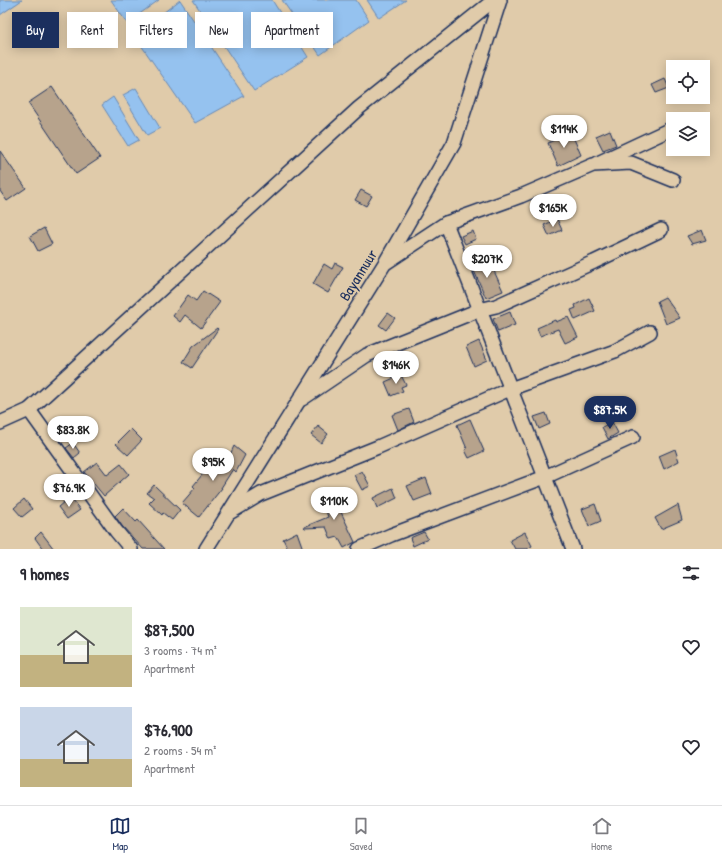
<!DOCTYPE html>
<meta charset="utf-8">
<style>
:root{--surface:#fff;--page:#f2f2f3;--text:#2b2b33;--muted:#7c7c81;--line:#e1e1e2;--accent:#1b2f5e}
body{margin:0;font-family:"Patrick Hand",sans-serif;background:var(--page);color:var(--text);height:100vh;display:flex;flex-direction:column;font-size:15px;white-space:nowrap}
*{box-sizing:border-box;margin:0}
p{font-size:13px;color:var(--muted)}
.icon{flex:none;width:22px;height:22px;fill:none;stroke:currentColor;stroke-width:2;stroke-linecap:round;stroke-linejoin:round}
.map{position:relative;height:549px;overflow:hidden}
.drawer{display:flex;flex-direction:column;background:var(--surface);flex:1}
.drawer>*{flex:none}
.guide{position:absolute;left:12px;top:12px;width:400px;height:36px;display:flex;gap:8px}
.tools{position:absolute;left:666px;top:60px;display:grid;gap:8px}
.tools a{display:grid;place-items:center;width:44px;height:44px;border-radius:0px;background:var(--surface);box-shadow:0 2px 10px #0003;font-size:20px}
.price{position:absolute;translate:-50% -34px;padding:0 9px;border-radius:14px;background:#fff;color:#222;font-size:13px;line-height:26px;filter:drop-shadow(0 1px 2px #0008)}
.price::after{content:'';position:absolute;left:50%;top:24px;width:12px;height:9px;margin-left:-6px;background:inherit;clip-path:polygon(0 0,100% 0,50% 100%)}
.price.selected{background:var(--accent);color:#fff}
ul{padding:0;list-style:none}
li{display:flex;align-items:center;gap:12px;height:100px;padding:0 20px}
li span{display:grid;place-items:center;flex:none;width:112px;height:80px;border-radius:0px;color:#555}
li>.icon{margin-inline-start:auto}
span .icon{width:48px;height:48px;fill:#fffc;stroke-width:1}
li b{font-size:17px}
h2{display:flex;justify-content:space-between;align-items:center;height:48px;padding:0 20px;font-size:17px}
.pill{padding:0 14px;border-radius:0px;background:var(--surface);box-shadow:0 2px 10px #0003;font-size:14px;line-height:36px}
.pill.selected{background:var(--accent);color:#fff}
.dock{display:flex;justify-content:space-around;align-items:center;height:56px;border-top:1px solid var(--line);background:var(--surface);font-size:11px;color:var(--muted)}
.dock a{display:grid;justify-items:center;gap:2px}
.dock .selected{color:var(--accent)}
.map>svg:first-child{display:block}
</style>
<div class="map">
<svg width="722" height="549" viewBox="0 0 722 549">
<rect width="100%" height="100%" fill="#e0cbaa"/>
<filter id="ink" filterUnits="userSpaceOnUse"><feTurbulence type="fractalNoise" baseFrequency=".025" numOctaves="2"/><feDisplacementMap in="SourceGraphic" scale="8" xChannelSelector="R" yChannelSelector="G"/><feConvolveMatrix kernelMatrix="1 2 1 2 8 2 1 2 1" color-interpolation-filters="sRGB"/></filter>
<g filter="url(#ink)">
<g fill="#95c2ef" stroke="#6487b5">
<path d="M0,0H22L0,15Z"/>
<path d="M111,0H159L127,23Z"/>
<path d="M180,0L244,96L195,123L134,35Z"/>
<path d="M193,0H272L308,57L254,91Z"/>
<path d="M282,0H356L369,20L320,55Z"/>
<path d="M367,0H406L379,18Z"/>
<path d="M136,88L160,128L147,135L123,95Z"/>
<path d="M113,97L139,140L128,146L102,105Z"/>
</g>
<g fill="#b7a38c" stroke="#1b2f5e">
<path d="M665,79L669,88L656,93L652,85Z"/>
<path d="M52,87L100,158L76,174L28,103Z"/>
<path d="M610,130L616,145L603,150L596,136Z"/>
<path d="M571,132L581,155L558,166L548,143Z"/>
<path d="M0,151L26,188L7,201L0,191Z"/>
<path d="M361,190L372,196L366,206L355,200Z"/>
<path d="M557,219L562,230L549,236L544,225Z"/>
<path d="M44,228L52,244L38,251L30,236Z"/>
<path d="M702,230L706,240L692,244L687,236Z"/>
<path d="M473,231L476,239L465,244L461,236Z"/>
<path d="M480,260L482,265L490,262L503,291L486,298L471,264Z"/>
<path d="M335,263L343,267L328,293L313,284L324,264L332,269Z"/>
<path d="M203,291L220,302L201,328L185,315L180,322L173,316L188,295L196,301Z"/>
<path d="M665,297L680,318L666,324L657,301Z"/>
<path d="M589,298L595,311L575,320L571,310L576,308L575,305Z"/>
<path d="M510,312L515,325L498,332L493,319Z"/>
<path d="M388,313L395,318L386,330L379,325Z"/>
<path d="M568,317L578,337L565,343L558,329L540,336L537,328L555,320L556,322Z"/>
<path d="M217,328L218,329L192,368L183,362L193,346Z"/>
<path d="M479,341L487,360L474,366L466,347Z"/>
<path d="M401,375L406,385L401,387L403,391L391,396L385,382Z"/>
<path d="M409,409L414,422L398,430L392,415Z"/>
<path d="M546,413L550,424L539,429L534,417Z"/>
<path d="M470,419L484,451L469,458L465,450L467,449L457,425Z"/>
<path d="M612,422L618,433L608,439L602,427Z"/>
<path d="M318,426L328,434L321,443L311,435Z"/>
<path d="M131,429L142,440L128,455L116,444Z"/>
<path d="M73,443L80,453L74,458L66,448Z"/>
<path d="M234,446L245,455L236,472L233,469L221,488H222L199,517L182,503L195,488L193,486L206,470L224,454L228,459Z"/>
<path d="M675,449L679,461L664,469L659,456Z"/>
<path d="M97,462L107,475L121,464L129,474L104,496L84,472Z"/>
<path d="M362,471L370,486L362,490L354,475Z"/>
<path d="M426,478L432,494L414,501L407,486Z"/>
<path d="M154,485L180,510L172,520L163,513L162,515L149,503L154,498L147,493Z"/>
<path d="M393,488L397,498L377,508L373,498Z"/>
<path d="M335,492L341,512L355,542L344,548L338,537L331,539L326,527L305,528L304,527L328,517L321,497Z"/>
<path d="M70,497L80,510L67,519L58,507Z"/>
<path d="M24,499L32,509L22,517L14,508Z"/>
<path d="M595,504L601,521L589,526L582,509Z"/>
<path d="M678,505L682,520L661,529L655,518Z"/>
<path d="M123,508L136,522L138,520L164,549H143L122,526L115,516Z"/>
<path d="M41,532L54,549H43L35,538Z"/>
<path d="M297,532L303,549H288L283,539Z"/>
<path d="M424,532L428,539L413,546L410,538Z"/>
<path d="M525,532L532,546L527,549H515L510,540Z"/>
</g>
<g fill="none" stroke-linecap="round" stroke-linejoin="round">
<g stroke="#1b2f5e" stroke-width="16">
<g id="minor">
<path d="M598,163L673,128"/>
<path d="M446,223L521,196L593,165L631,163L673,180"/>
<path d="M387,262L446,223L573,549"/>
<path d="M302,399L367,355L479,310L496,306L594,262L661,230"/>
<path d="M29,410L116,531L131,549"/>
<path d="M0,423L29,410L359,108L494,0"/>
<path d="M231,512L261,494L378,447L510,389L615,351L650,332"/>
<path d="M206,549L385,263L454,143L500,0"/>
<path d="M359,549L391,535L545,477L633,437"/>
</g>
</g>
<use href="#minor" stroke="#e0cbaa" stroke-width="13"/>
</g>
</g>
<g text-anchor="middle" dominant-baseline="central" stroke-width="4" stroke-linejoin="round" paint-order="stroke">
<g font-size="15" fill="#1b2f5e" stroke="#e0cbaa">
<text transform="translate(358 275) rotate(-58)">Bayannuur</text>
</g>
</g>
</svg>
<div class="tools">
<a><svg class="icon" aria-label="locate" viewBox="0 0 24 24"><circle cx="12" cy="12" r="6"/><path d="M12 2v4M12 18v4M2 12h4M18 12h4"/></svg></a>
<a><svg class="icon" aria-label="layers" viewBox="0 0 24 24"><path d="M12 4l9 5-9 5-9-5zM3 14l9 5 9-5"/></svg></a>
</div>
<b class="price" style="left:564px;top:149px">$114K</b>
<b class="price" style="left:553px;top:228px">$165K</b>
<b class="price" style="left:487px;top:279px">$207K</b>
<b class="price" style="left:396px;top:385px">$146K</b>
<b class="price selected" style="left:610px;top:430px">$87.5K</b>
<b class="price" style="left:73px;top:450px">$83.8K</b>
<b class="price" style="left:213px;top:482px">$95K</b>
<b class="price" style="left:69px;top:508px">$76.9K</b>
<b class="price" style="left:334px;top:521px">$110K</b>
<div class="guide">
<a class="pill selected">Buy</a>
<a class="pill">Rent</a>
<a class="pill">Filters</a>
<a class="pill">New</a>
<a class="pill">Apartment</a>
</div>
</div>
<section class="drawer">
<h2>9 homes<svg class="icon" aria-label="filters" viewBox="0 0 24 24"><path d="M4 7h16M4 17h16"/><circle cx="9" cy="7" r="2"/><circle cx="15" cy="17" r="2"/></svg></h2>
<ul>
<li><span style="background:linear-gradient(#dfe7d0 60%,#c2b280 0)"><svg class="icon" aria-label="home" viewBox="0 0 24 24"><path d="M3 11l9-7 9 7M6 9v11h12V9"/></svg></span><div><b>$87,500</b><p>3 rooms · 74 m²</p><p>Apartment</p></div><svg class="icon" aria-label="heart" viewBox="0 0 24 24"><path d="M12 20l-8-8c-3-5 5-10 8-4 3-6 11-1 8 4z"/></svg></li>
<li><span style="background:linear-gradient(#c9d6e8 65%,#c2b280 0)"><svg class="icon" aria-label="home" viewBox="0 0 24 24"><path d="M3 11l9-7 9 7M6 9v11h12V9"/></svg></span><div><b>$76,900</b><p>2 rooms · 54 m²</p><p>Apartment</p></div><svg class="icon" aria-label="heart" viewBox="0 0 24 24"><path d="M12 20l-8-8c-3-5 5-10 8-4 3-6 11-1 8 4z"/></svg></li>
</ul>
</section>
<nav class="dock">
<a class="selected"><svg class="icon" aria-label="map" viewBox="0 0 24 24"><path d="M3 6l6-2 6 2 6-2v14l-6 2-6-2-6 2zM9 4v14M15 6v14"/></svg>Map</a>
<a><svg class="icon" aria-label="saved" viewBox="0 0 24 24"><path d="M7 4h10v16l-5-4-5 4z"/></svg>Saved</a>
<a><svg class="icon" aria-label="home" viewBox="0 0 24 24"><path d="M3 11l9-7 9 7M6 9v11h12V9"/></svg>Home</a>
</nav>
